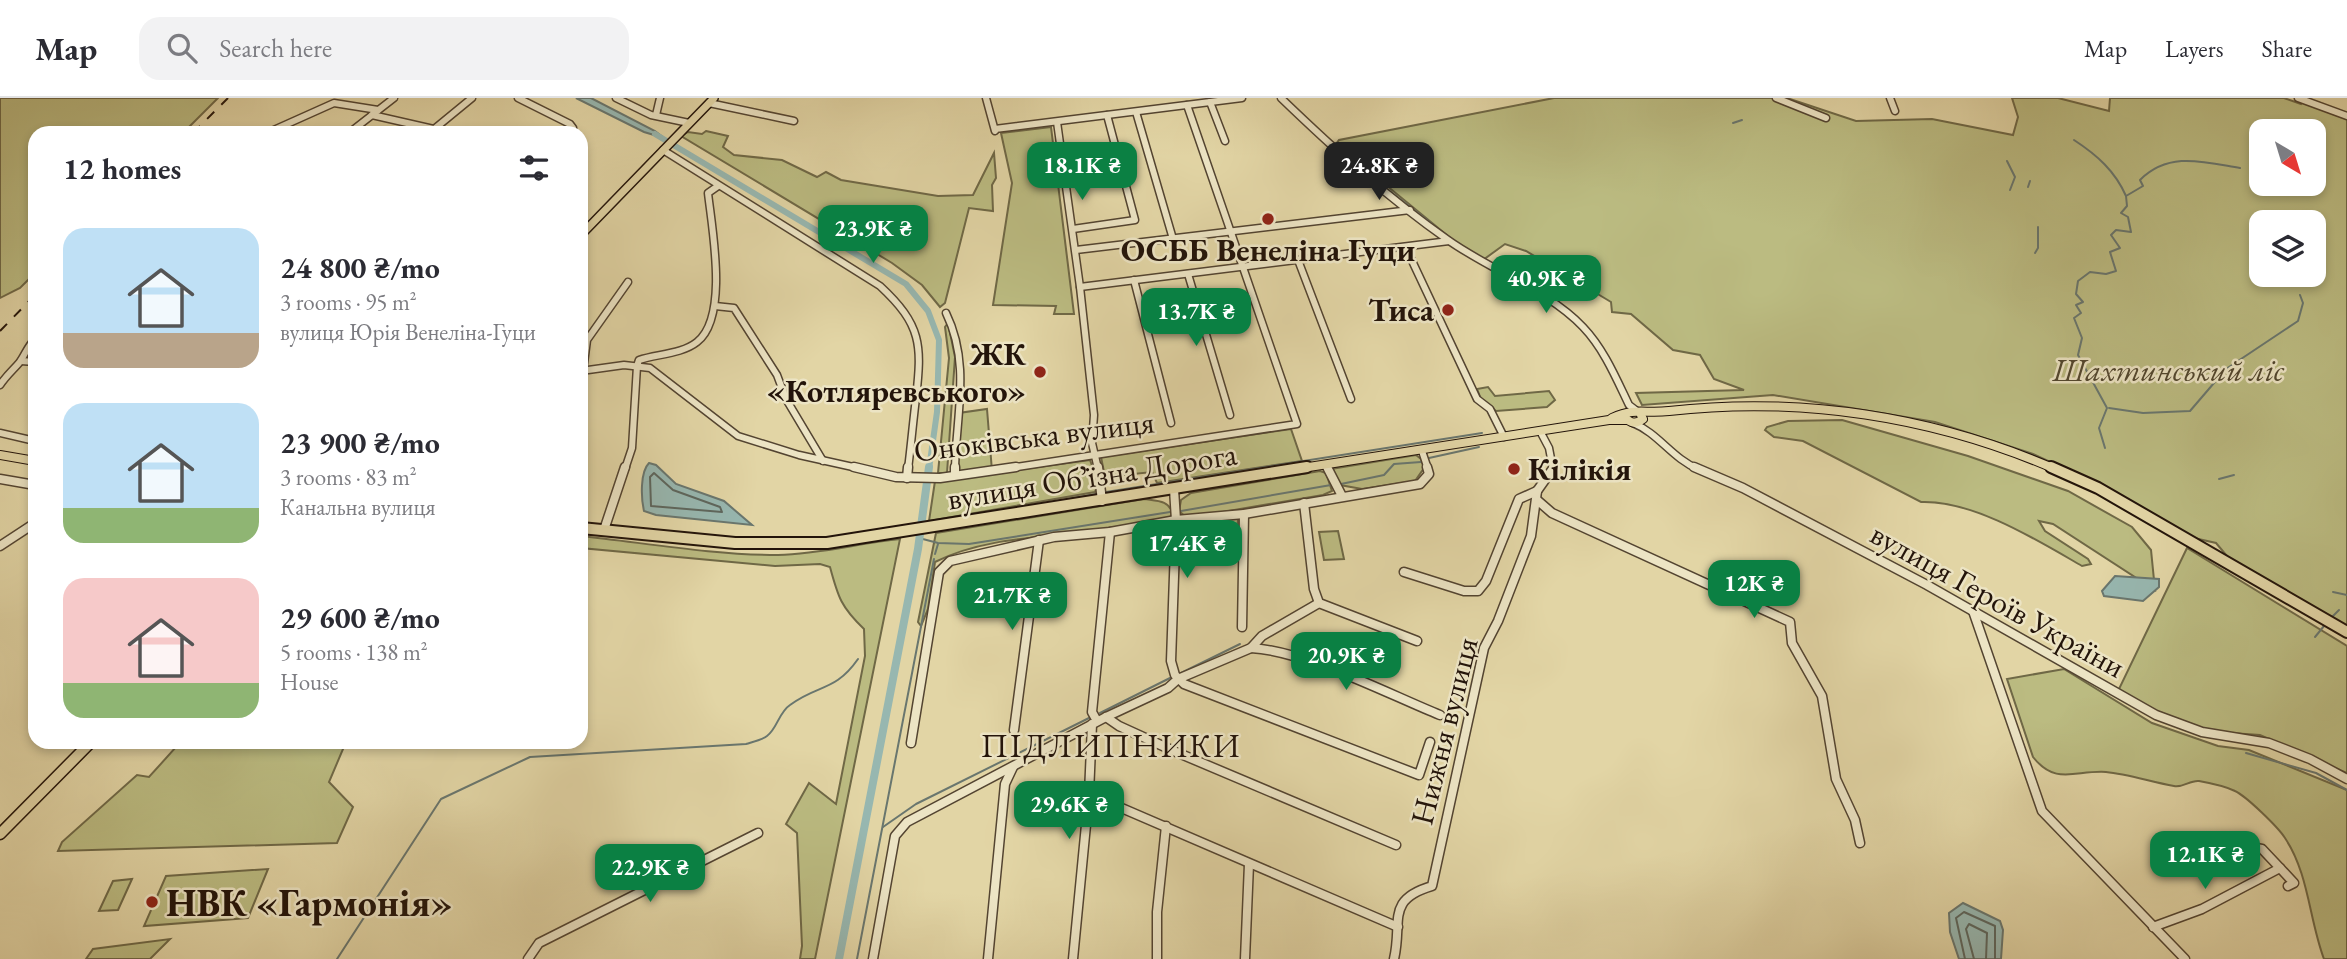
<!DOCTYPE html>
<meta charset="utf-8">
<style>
:root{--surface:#fff;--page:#f2f2f3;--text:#2b2b33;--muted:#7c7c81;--line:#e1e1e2;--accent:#0b8043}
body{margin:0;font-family:"EB Garamond",serif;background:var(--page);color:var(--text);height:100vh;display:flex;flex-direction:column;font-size:26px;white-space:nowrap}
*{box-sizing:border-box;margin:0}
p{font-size:23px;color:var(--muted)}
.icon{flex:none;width:38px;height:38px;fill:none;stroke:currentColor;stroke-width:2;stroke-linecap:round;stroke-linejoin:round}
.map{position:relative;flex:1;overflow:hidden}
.side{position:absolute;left:28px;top:28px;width:560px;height:623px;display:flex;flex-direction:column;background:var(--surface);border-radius:21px;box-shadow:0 4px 10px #0003}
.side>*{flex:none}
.needle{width:46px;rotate:142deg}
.buttons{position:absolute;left:2249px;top:21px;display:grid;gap:14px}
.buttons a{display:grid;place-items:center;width:77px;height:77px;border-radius:14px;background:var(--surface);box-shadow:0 4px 10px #0003;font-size:35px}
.price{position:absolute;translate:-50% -60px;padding:0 16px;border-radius:14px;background:var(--accent);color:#fff;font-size:23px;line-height:46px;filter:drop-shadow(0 2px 4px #0008)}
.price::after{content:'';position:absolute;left:50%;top:42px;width:21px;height:16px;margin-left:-10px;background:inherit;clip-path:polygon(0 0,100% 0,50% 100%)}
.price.on{background:#222;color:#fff}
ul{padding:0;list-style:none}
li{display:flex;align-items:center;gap:21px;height:175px;padding:0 35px}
li span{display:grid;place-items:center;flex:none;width:196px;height:140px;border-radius:21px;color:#555}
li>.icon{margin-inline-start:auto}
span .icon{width:84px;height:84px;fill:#fffc;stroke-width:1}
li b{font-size:30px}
h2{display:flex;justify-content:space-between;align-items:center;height:84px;padding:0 35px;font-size:30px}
header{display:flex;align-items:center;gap:42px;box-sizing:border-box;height:98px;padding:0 35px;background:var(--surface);border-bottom:2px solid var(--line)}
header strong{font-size:33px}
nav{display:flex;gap:38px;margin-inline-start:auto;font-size:24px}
.search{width:490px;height:63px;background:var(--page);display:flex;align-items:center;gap:18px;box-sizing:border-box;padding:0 24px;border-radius:21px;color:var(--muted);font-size:26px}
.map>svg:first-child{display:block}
</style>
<header>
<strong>Map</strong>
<div class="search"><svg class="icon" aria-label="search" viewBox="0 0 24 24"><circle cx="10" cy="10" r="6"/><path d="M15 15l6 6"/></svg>Search here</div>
<nav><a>Map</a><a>Layers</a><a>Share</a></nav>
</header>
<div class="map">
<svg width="2347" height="861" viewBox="0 0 2347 861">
<rect width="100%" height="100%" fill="#e2d5a5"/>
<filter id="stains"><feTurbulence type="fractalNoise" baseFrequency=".00286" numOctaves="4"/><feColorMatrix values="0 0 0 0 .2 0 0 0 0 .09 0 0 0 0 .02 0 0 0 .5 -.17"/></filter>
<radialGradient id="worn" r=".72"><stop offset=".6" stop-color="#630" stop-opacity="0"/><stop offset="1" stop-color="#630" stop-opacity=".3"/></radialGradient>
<g fill="#bbbb81" stroke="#6f6846" stroke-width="2" fill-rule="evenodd">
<path d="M0,0H218L183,35H35V175L20,190L0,200Z"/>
<path d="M1554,0H1787L1856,23L1932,21L2013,37L2018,19L2012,0H2058L2109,13L2110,0H2284L2301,6L2303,3L2347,20V529L2232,464L2216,445L2194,440L2102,388L2033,356L1935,324L1773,297L1642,307L1636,295L1744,292L1714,281L1700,257L1673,252L1631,216L1612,214L1611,204L1526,153L1505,146L1483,162L1454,143L1336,46L1339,42ZM2261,33H2314V86H2261ZM2261,124H2314V177H2261Z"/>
<path d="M1051,29L1074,216H1054L1056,208L993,207L1012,85L1001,35Z"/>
<path d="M706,33L728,38L723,49L734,57L782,62L817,79L826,74L841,82L938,98L973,97L994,55L996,80L992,87L993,113L969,110L945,205L940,209L922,187L892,165L681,38L688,34L702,36Z"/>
<path d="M948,225L955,259L947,375H938L949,260L945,229Z"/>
<path d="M1488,289L1495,298L1549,293L1555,302L1547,309L1496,313L1481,301L1477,291Z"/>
<path d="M987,311L992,373L955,376L959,315Z"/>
<path d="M1842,322L1968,358L2068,393L2132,429L2151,452L2155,492L2053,426L2039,423L2045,433L2088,461L2091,466L2082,468C2037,442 1973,402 1921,404L1803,343L1774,339L1765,332L1767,329L1788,323Z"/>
<path d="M1291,331L1302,363L1157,385L1152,374L1105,379L1101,359Z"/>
<path d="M1416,357L1421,361L1424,370L1415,383L1362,391L1340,387L1331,371Z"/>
<path d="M1090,362L1098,385L1095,394L929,423L935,383Z"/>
<path d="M1320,373L1326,375L1332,393L1323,397L1187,420L1179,413L1181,402L1191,395Z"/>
<path d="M1144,401C1157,403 1169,402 1173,416L1168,421C1147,424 1126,429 1104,432C1049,440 986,438 935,464L928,511L921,528L918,524L936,435Z"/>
<path d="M1236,420L1238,421L1236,450L1180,448L1182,426Z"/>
<path d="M1338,433L1344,461L1324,462L1319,434Z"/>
<path d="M581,438C646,445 713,457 778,457C820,456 860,445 900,441L815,861H800L802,848L797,735L786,726L809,685L836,706L865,558L864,531C841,509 838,499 830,469L820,466L775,468L581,450Z"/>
<path d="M2187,450L2347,548V675L2260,637L2216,634L2185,626L2156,615L2118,593Z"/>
<path d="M2064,571L2152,625L2218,648L2249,652L2347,692V861H2324C2309,821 2309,776 2285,740C2278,729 2246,698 2235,693C2225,688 2210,685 2199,683C2190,682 2183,690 2174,688C2151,684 2128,676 2106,674C2075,672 2056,688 2033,659L2007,581Z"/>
<path d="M167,644H346L329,684L353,709L337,745L58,753L62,744L137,677L149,679L177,648Z"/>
<path d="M268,771L248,820L144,828L166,778Z"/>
<path d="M132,781L118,812L99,813L113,783Z"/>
<path d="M170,841L150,861H86L93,851Z"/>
</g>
<g fill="#97b7b0" stroke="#69766e" stroke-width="2">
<path d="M576,0H591L655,33L664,40L644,34Z"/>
<path d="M649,365L656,367L676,386L724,403L752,427L656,417L644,413C641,400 640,374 649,365Z"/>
<path d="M2115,478L2159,481V489L2143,503L2104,498L2102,493Z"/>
<path d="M1963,805L2000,823L2003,832L2001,861H1959L1950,834L1949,815Z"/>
</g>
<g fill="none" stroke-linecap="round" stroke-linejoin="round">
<g stroke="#5d665d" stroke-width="2">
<path d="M654,375L673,392L720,409L722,414L651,408L650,379Z"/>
<path d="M1965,861L1956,820L1964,814L1995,828V861"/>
<path d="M1974,861L1966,831L1969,826L1987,835L1986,861"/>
</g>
<g stroke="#69766e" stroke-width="2">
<path d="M1733,25L1742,22"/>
<path d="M2074,42C2097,57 2115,73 2126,98"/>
<path d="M2007,63L2015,79L2010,92"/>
<path d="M1378,84L1409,108"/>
<path d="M2028,89L2030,83"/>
<path d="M1414,112L1432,126"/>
<path d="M2035,155L2038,150V129"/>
<path d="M2109,310L2143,315L2190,313L2226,271L2298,223L2303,205L2300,197"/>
<path d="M2105,350L2099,330L2107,310L2078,257L2082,240L2074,220L2081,215L2076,207L2083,204L2076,196L2078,183L2090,174L2106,176L2116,173L2110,154L2120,150L2111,137L2116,132L2131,134L2128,119L2121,115L2127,108L2126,98L2143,88L2140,82C2169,53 2204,64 2240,70"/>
<path d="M1429,360L1479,349"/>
<path d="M2219,381L2234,377"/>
<path d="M1341,386L1384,377L1394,366L1421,364"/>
<path d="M1106,394L1482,335"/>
<path d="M1046,405L1096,396"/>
<path d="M1181,413L1331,387"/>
<path d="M919,440L938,445L969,446L1170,414"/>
<path d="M935,456L938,446"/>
<path d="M2333,494L2347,497"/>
<path d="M2332,519L2339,512"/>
<path d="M2315,539L2324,528"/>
<path d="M1181,575L1240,546"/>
<path d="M1100,615L1170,580"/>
<path d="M2246,655L2316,675L2347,692"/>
<path d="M883,729L916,706L1089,620"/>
<path d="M337,861L441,701L530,659L746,646C752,644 762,642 767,638C777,631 779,614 790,607C818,586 835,594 858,561"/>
<path d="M857,861L934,461"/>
</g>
<path stroke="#97b7b0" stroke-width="6" d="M655,36L906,186L928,213L939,242L937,314L929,371"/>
<path stroke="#97b7b0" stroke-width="8" d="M839,861L918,451L929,369"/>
<g stroke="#534431" stroke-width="9">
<g id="minor-far1">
<path d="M518,0L570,26L573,30L571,35"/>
<path d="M616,0L651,17L689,25"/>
<path d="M986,0L995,33"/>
<path d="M1281,0C1334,51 1388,100 1448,142C1490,172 1548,192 1583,229C1604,251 1616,280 1629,307L1637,313"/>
<path d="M1776,0L1826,20"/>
<path d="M1890,0L1895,13"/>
<path d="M2298,0L2347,18"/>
<path d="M1210,4L1225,43"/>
<path d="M709,5L794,23"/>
<path d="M1136,14L1173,141"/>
<path d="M372,17L451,35"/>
<path d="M656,17L660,0"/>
<path d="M1057,24L1080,189L1094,317L1092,345L1098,371"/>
<path d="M995,31L1242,0"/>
<path d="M433,32L472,0"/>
<path d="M267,35L334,5L378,12"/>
<path d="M349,35L394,0"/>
<path d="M663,52L880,188C922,227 922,247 916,300C913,324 911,348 908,371"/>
<path d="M1073,131L1135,122L1107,17"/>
<path d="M1406,150L1477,301L1490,311L1504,339"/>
<path d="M1076,152L1410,112"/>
<path d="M1298,162L1351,301"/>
<path d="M1188,176L1230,317"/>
<path d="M1134,182L1171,325"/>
<path d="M1080,189L1449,143"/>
<path d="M715,208L734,210L777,277L786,301L823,363"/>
<path d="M946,215C971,266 956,317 955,371"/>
<path d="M21,263L35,264"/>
<path d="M637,268L639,262C657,256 682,256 697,244C729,219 712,131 708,95L718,88"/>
<path d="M581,273L624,267L650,270L738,338L799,357L862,371"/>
<path d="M583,273L587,242L628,184"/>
<path d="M0,287C6,278 12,273 19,265C25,257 27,249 35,241"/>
<path d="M1633,325C1658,335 1673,361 1698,371"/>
<path d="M1540,333L1549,350L1553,371"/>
<path d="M0,335L35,343"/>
<path d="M1422,353L1428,371"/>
<path d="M1326,367L1328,371"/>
<path d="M625,371L632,350L637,268"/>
<path d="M1004,371L1297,326L1187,7"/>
</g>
</g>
<g stroke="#534431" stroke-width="11">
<g id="minor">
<path d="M854,369L896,379L940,380L1016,369"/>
<path d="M1098,369L1102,403"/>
<path d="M1327,369L1342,398"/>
<path d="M1694,369L1743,390L1927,487L2156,617L2202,634L2269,645L2310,661L2347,681"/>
<path d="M955,376V369"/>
<path d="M907,380L908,369"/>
<path d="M0,381L35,387"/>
<path d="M1174,391L1176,422L1171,563L1175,577L1184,586L1419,677L1430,644"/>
<path d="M1537,402L1552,415L1790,524L1792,545L1822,598L1836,681L1855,722L1860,745"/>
<path d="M1304,405L1314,491L1319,505L1417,543"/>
<path d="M604,432L625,369"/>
<path d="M0,448L35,425"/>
<path d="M1404,474L1464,493H1478L1486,483L1519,401L1537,393"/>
<path d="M1973,513L2042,713L2185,861"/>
<path d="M1242,529L1244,416"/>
<path d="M1251,550C1306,553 1388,596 1440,617"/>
<path d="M1106,619L1119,628L1176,654L1396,747"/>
<path d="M1097,623L1092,614L1110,434"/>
<path d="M1014,632L1039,442"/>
<path d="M911,645L939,474L950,463L1054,439L1110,434L1176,422L1244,416L1420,386L1429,376L1427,369"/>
<path d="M1089,696L1398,829"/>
<path d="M2280,770L2294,785L2288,788"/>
<path d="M2153,829L2202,811L2280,770L2262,751L2256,750"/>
<path d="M528,861L539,845L758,735"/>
<path d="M873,861L895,738L907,724L1106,619L1168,590L1178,581L1251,550L1262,538L1319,505"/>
<path d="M988,861L1005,686L1013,669"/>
<path d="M1073,861L1089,696L1092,626"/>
<path d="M1157,861V814L1166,728"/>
<path d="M1245,861L1249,766"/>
<path d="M1394,861C1403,823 1385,802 1432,788L1484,550L1498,523L1531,438L1537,393L1554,369"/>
</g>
</g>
<g stroke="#23140a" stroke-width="10">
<path id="major-far1" d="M581,137L714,0"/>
</g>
<g stroke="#23140a" stroke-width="13">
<path id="major" d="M0,736L91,644"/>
</g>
<g stroke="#23140a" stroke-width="10">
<g id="highway-far1">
<path d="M1624,319C1631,325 1635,327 1643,321L1640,315"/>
<path d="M1612,320C1637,309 1644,316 1669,313C1800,298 1933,318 2055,371"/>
<path d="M0,357L35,363"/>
<path d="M1296,371L1609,322H1626"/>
</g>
</g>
<g stroke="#23140a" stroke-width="14">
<g id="highway">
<path d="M2051,369L2098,390L2347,534"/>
<path d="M581,430L735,445H827L1307,369"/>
</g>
</g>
<use href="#minor-far1" stroke="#ece4c4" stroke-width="6"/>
<use href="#minor" stroke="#ece4c4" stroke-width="8"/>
<use href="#major-far1" stroke="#e2d5a5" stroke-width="7"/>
<use href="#major" stroke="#e2d5a5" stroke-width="10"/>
<use href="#highway-far1" stroke="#e2d5a5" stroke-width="8"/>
<use href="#highway" stroke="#e2d5a5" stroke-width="10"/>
<g stroke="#23140a" stroke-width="2" stroke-dasharray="10 10" stroke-linecap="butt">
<path d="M193,35L228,0"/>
<path d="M0,233L35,197"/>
</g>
</g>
<g fill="#8f2418" stroke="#ece4c4" stroke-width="2.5">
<circle cx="1268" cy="121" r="7"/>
<circle cx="1448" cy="212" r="7"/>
<circle cx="1040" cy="274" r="7"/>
<circle cx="1514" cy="371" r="7"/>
<circle cx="152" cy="804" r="7"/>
</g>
<g text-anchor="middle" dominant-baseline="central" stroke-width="5" stroke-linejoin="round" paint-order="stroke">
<g font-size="32" font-weight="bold" fill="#23140a" stroke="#ece4c4" text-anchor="end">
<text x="1268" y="152" text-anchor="middle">ОСББ Венеліна Гуци</text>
<text x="1434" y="212">Тиса</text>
<text x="1026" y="256">ЖК<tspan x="1026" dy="37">«Котляревського»</tspan></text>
<text x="1528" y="371" text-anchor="start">Кілікія</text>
</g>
<g font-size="32" font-style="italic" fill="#51462e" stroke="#ece4c4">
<text x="2168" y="272">Шахтинський ліс</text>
</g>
<g font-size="32" fill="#23140a" stroke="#ece4c4">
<text transform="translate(1034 338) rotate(-7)">Оноківська вулиця</text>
<text transform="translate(1092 378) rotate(-9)">вулиця Обʼїзна Дорога</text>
<text transform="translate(1998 502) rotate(29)">вулиця Героїв України</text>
<text transform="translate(1444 633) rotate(-76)">Нижня вулиця</text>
</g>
<g font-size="33" letter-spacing="2" fill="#23140a" stroke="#ece4c4">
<text x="1111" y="647">ПІДЛИПНИКИ</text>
</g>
<g font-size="38" font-weight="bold" fill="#23140a" stroke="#ece4c4" text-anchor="start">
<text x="166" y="804">НВК «Гармонія»</text>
</g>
</g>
<rect width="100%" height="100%" filter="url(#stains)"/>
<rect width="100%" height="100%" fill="url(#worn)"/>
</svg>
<div class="buttons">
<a><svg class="needle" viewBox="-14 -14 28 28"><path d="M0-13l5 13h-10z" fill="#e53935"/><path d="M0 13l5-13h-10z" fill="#7c7c81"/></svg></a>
<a><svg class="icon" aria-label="layers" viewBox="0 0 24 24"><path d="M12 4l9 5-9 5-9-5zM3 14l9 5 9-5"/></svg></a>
</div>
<b class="price" style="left:1082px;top:104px">18.1K ₴</b>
<b class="price on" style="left:1379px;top:104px">24.8K ₴</b>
<b class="price" style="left:873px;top:167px">23.9K ₴</b>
<b class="price" style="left:1546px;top:217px">40.9K ₴</b>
<b class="price" style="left:1196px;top:250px">13.7K ₴</b>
<b class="price" style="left:1187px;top:482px">17.4K ₴</b>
<b class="price" style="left:1754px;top:522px">12K ₴</b>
<b class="price" style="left:1012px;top:534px">21.7K ₴</b>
<b class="price" style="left:1346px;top:594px">20.9K ₴</b>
<b class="price" style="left:1069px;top:743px">29.6K ₴</b>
<b class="price" style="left:2205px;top:793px">12.1K ₴</b>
<b class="price" style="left:650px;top:806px">22.9K ₴</b>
<section class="side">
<h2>12 homes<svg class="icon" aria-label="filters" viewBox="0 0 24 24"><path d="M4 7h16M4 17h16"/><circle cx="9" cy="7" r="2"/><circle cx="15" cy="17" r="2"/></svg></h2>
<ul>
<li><span style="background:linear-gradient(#bfe0f5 75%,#b9a48a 0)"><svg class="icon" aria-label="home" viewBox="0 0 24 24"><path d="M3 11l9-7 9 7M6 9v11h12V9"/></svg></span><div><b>24 800 ₴/mo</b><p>3 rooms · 95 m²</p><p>вулиця Юрія Венеліна-Гуци</p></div></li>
<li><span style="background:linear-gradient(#bfe0f5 75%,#8fb573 0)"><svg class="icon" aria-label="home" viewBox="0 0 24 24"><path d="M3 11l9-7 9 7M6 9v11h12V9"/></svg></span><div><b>23 900 ₴/mo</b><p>3 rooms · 83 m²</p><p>Канальна вулиця</p></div></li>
<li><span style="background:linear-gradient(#f6c9c9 75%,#8fb573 0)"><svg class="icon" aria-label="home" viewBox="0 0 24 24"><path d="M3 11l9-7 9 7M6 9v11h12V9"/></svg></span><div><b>29 600 ₴/mo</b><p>5 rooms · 138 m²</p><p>House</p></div></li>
</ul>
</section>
</div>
